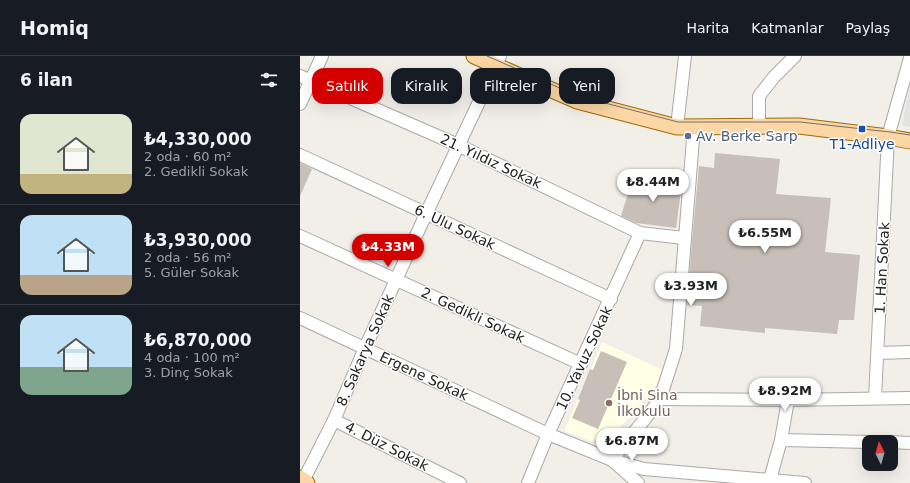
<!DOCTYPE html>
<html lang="tr">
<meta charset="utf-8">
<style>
:root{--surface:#171b24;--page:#242831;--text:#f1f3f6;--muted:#9ea1a6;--line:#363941;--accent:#d40000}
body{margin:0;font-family:"DejaVu Sans",sans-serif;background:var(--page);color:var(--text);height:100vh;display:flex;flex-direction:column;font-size:15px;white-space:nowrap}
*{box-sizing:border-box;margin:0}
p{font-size:13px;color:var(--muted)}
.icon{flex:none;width:22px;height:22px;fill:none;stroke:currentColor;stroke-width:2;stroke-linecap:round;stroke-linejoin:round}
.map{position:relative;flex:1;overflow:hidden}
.sheet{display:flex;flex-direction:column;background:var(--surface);width:300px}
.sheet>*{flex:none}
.hud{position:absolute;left:12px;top:12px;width:380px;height:36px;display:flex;gap:8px}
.needle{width:26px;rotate:355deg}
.fabs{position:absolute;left:562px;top:379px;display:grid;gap:8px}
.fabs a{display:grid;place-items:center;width:36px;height:36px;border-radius:8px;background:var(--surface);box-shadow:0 4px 16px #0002;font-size:20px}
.price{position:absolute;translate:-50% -34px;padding:0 9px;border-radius:14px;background:#fff;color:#222;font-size:13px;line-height:26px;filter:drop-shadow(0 1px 2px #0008)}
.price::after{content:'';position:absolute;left:50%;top:24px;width:12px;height:9px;margin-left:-6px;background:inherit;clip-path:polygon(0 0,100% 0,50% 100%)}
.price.active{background:var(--accent);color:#fff}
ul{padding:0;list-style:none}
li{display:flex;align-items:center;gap:12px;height:100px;padding:0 20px}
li+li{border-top:1px solid var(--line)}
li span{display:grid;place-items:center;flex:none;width:112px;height:80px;border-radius:12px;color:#555}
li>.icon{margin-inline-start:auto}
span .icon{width:48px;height:48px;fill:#fffc;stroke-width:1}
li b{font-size:17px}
h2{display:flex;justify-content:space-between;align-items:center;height:48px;padding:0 20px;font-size:17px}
.pill{padding:0 14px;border-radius:12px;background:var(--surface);box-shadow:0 4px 16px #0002;font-size:14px;line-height:36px}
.pill.active{background:var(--accent);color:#fff}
header{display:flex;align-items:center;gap:24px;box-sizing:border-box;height:56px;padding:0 20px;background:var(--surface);border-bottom:1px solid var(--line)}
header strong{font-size:19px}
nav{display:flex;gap:22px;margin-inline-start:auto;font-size:14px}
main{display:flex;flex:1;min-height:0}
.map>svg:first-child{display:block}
</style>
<header>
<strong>Homiq</strong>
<nav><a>Harita</a><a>Katmanlar</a><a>Paylaş</a></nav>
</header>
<main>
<section class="sheet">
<h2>6 ilan<svg class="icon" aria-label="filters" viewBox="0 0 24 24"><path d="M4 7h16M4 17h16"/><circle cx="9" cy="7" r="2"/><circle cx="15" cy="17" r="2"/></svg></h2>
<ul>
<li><span style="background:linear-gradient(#dfe7d0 75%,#c2b280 0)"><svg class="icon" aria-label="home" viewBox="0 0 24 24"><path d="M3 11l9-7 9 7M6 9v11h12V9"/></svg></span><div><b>₺4,330,000</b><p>2 oda · 60 m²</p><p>2. Gedikli Sokak</p></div></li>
<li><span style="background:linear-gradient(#bfe0f5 75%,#b9a48a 0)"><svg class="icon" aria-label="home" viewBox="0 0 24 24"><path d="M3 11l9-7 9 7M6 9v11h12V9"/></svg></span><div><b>₺3,930,000</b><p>2 oda · 56 m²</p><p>5. Güler Sokak</p></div></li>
<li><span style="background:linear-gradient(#bfe0f5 65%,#7fa58c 0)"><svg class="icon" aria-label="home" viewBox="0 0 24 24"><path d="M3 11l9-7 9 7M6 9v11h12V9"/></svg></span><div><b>₺6,870,000</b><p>4 oda · 100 m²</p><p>3. Dinç Sokak</p></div></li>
</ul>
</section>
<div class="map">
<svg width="610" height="427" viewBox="0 0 610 427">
<rect width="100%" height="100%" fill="#f2efe9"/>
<path fill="#ffffe5" d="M302,286L365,315L354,332L329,362L313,378L305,383L291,385L264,375Z"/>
<path fill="#e2e2e2" d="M610,30V71L602,69Z"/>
<g fill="#c7bfb8">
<path d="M415,97L480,103L476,138L531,142L525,196L560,199L554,264H539L537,278L465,272V277L400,270L402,250L387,249L392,185L399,110L414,112Z"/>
<path d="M0,107L12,113L0,140Z"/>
<path d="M333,121L382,128L376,172L336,167L321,160Z"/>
<path d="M301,295L327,306L298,373L272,362L280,344L278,343L290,313L293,314Z"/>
</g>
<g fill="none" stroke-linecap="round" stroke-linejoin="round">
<g stroke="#a9a9a9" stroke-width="14">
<g id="minor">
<path d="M0,20L158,89L340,177L384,182"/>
<path d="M0,48L22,0"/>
<path d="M459,70V40L474,21L495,0"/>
<path d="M377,71L385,0"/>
<path d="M0,99L311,243"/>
<path d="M0,180L281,308"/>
<path d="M0,262L248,378L312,404L344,413L505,427"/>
<path d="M578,297L610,296"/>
<path d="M575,342L588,81L610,2"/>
<path d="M360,343L488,344L610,342"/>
<path d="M34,364L160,427"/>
<path d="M481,384L569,386"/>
<path d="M591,386L610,387"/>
<path d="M2,427L34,364L65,292L126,158L196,10L200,0"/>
<path d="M228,427L248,378L340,177"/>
<path d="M338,427L312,404L348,359L360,343L376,293L394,71"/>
<path d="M469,427L481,384L488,344"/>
</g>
</g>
<g stroke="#a06b00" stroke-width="17">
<g id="major">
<path d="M174,0L277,45L377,71L499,70L588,81L610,85"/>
<path d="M0,422L7,427"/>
</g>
</g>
<use href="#minor" stroke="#fff" stroke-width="12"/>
<use href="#major" stroke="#fcd6a4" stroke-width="15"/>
<path stroke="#707070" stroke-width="1" d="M187,0L278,40L378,66H500L590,76L610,79"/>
</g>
<rect fill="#1a4fb4" stroke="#fff" stroke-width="1.5" x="558" y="69" width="8" height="8" rx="2"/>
<circle fill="#5c6f8a" stroke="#fff" stroke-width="1.5" cx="388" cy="80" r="4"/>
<circle fill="#8d6e63" stroke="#fff" stroke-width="1.5" cx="309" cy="347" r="4"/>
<g text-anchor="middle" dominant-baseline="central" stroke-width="3" stroke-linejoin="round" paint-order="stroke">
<g font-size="14" fill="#4e5e75" stroke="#fff" text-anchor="start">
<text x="396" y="80">Av. Berke Sarp</text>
</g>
<g font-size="14" fill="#164399" stroke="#fff">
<text x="562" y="88">T1-Adliye</text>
</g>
<g font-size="14" fill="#222" stroke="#fff">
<text transform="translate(191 105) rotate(25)">21. Yıldız Sokak</text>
<text transform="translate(155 171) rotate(25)">6. Ulu Sokak</text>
<text transform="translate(582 212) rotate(-87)">1. Han Sokak</text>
<text transform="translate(173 259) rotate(25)">2. Gedikli Sokak</text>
<text transform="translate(65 294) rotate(-66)">8. Sakarya Sokak</text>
<text transform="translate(284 302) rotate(-65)">10. Yavuz Sokak</text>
<text transform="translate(124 320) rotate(25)">Ergene Sokak</text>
<text transform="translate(87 390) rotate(27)">4. Düz Sokak</text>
</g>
<g font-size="14" fill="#785e54" stroke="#fff" text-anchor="start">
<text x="317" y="339">İbni Sina<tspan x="317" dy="16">İlkokulu</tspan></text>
</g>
</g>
</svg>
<div class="fabs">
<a><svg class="needle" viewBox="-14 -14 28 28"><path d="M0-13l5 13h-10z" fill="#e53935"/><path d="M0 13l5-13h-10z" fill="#9ea1a6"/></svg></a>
</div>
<b class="price" style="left:353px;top:147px">₺8.44M</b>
<b class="price" style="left:465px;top:198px">₺6.55M</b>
<b class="price active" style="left:88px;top:212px">₺4.33M</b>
<b class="price" style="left:391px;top:251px">₺3.93M</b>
<b class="price" style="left:485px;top:356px">₺8.92M</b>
<b class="price" style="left:332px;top:406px">₺6.87M</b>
<div class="hud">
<a class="pill active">Satılık</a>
<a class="pill">Kiralık</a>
<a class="pill">Filtreler</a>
<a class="pill">Yeni</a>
</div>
</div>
</main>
